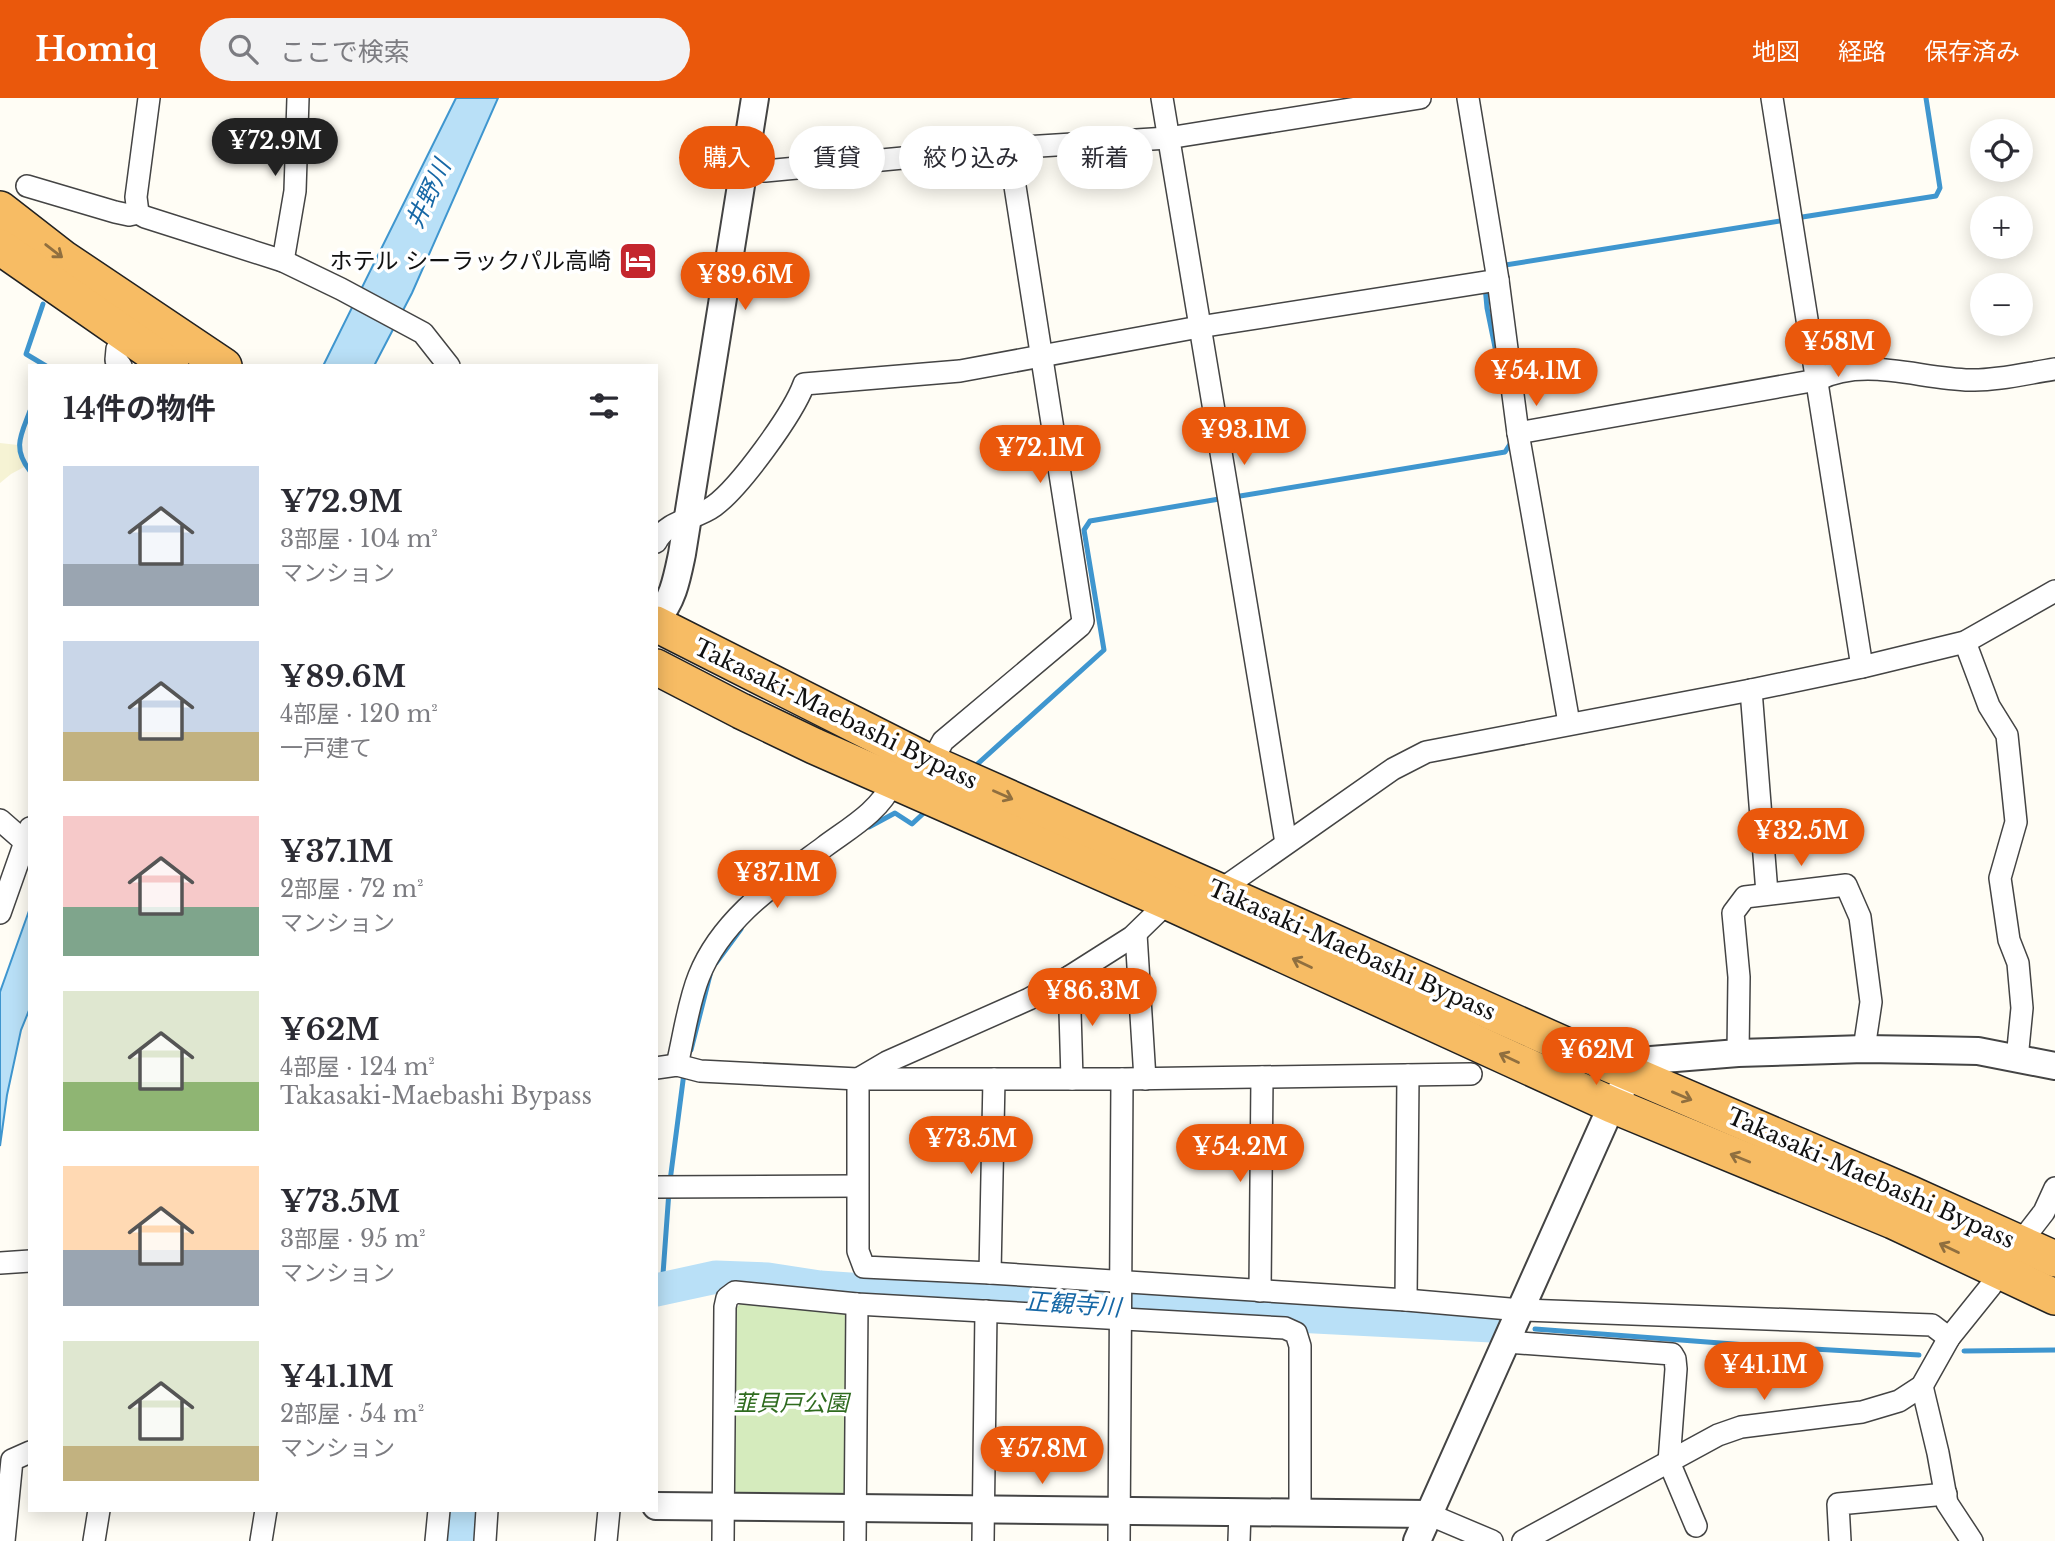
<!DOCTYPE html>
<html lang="ja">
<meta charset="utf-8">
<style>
:root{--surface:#fff;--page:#f2f2f3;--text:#2b2b33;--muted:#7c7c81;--accent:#ea580c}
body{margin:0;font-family:"Libre Baskerville","Noto Sans JP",serif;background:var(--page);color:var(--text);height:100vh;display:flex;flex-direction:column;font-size:26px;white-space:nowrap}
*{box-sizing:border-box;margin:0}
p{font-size:23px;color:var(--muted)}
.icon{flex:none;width:38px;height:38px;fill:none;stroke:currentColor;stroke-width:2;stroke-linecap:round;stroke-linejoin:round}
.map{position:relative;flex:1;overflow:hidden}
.details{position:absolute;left:28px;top:266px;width:630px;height:1148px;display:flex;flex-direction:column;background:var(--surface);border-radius:0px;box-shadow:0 4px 18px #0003}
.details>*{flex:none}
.guide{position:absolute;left:679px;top:28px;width:665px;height:63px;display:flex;gap:14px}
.tools{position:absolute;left:1970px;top:21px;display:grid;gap:14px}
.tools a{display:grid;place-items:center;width:63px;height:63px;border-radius:50%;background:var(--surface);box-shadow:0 4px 18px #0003;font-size:35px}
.price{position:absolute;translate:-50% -60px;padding:0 16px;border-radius:24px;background:var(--accent);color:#fff;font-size:23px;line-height:46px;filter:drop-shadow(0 2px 4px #0008)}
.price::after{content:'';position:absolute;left:50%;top:42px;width:21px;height:16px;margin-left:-10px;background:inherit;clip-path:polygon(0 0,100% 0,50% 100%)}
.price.active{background:#222;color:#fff}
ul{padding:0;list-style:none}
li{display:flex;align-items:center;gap:21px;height:175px;padding:0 35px}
li span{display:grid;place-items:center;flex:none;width:196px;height:140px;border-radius:0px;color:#555}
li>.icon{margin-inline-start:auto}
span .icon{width:84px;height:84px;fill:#fffc;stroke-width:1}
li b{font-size:30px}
h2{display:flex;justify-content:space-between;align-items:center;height:84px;padding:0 35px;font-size:30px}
.pill{padding:0 24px;border-radius:32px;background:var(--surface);box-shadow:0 4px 18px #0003;font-size:24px;line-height:63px}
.pill.active{background:var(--accent);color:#fff}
header{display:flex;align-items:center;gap:42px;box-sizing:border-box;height:98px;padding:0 35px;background:var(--accent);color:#fff}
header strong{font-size:33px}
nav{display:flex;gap:38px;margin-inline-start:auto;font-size:24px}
.search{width:490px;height:63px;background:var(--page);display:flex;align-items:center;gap:18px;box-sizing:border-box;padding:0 24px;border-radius:38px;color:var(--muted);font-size:26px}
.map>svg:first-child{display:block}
</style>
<header>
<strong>Homiq</strong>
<div class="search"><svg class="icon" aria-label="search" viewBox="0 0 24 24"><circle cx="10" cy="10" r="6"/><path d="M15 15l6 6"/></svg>ここで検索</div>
<nav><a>地図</a><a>経路</a><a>保存済み</a></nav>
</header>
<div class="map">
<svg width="2055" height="1443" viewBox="0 0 2055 1443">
<rect width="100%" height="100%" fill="#fffdf5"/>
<path fill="#f6f3d4" d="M0,345L18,347L26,368L11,376L0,385Z"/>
<path fill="#d5ebbd" d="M742,1204L842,1211L851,1220L850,1389L843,1396L739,1397L732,1389V1214Z"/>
<g fill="#b9e0f7" stroke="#3f96cf" stroke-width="2">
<path d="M456,0H498L412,195L374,268H323Z"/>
<path d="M30,810V910L21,932L7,997L0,1048V894Z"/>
</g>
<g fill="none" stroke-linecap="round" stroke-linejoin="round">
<g stroke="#3f96cf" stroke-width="5">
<path d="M1796,120L1936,98L1940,90L1926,0"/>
<path d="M1499,168L1786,122"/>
<path d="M1485,188L1487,210L1498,264"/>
<path d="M43,206L26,256L46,268"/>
<path d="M30,313C21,337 12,350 30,373"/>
<path d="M1234,399L1505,354L1512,343"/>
<path d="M973,670L1104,552L1084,432L1090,423L1225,400"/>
<path d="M869,729L895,715L912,726L927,712"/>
<path d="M716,865L741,831"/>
<path d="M691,952L710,877"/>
<path d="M670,1083L684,975"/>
<path d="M662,1190L669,1093"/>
<path d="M1535,1231L1760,1248L1919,1257"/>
<path d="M1964,1253L2055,1252"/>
</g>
<g stroke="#b9e0f7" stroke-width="33">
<path d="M656,1192L716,1179L768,1181L820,1189L1134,1210L1492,1228"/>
<path d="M461,1443L464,1412"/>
</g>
<g stroke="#444" stroke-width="24">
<g id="minor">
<path d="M149,0L136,99L138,115L145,119L283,163L341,191L423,235L449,268"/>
<path d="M1162,0L1286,745"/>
<path d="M1468,0L1498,182L1518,335L1569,625"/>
<path d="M1772,0L1862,569"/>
<path d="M744,73H765L1009,50L1168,40L1420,0"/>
<path d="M27,88L115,114L129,117L138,115"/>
<path d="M283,163L295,93L298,0"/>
<path d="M121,268L116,262L117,251L124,237"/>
<path d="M1518,335L1817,282C1865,258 1919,281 1970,282C1997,283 2028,275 2055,271"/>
<path d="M656,444C667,422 695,422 714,408C740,389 793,316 804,286L960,273L1199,229L1498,182"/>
<path d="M1965,544L1989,608L2007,637L2016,724L2000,780L2009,842L2018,865L2022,910L2017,961"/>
<path d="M1751,592L1767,795"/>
<path d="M931,665L943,643L1080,528L1083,523L1009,50"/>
<path d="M0,722L24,743"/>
<path d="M1219,793L1393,671L1426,654L1751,592L1862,569L1965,544L2055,493"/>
<path d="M1168,804L1132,839L1069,879L1029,901L887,964L858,981V1153L864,1169L990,1175L1406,1202L1521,1212L1932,1227L1949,1240"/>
<path d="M0,815L30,730"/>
<path d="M1136,836L1145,981"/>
<path d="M1069,879L1072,981"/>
<path d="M1738,955L1739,879L1733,815L1745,799L1846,787L1860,819L1871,904L1864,951"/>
<path d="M677,967C684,938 688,905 699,878C722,820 777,784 824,749C851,729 879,714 893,684"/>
<path d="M656,970L677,967L700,973L858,981H1122L1471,976"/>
<path d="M656,1089L857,1088"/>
<path d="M2020,1145L2044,1114L2055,1090"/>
<path d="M0,1165L30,1163"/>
<path d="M990,1175L994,981"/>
<path d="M1260,1193L1262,979"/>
<path d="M1406,1202L1408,977"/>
<path d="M1507,1244L1672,1256L1675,1261L1676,1271L1669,1364L1696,1428"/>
<path d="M1922,1288L1938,1355L1947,1405L1972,1443"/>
<path d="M1428,1416L1492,1443"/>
<path d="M4,1443L12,1362L30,1354"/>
<path d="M94,1443L99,1412"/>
<path d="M261,1443L266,1412"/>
<path d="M436,1443L439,1412"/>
<path d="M485,1443L487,1412"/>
<path d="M606,1443L609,1412"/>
<path d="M723,1443L725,1209L727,1200L735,1194L857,1206L1285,1230L1296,1235L1300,1248V1413"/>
<path d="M855,1443L857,1206"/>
<path d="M983,1443L986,1213"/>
<path d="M1119,1443L1122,981"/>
<path d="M1239,1443L1240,1413"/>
<path d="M1523,1443L1718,1337L1741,1329L1862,1314L1899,1303L1922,1288L1949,1240L1990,1189L1999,1175"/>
<path d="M1840,1443L1838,1406L1946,1396"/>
</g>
</g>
<g stroke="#444" stroke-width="30">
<g id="tertiary">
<path d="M656,522C673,503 677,480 682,456L755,0"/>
<path d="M656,1408L1428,1416"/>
<path d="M1417,1443L1612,1007L1631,976L1651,962L1738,955L1864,951L1931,952L1978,953L2055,968"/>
</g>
</g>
<g stroke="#222" stroke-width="38">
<g id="trunk">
<path d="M0,111L63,160L224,268"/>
<path d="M0,149L171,268"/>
<path d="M656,526L931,665L1597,961L1911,1096L2055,1161"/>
<path d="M656,569L741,613L814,648L1168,804L1612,1007L1893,1123L2055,1199"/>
</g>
</g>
<use href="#minor" stroke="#fff" stroke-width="21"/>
<use href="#tertiary" stroke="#fff" stroke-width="26"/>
<use href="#trunk" stroke="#f7bc64" stroke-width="35"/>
</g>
<defs><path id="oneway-shaft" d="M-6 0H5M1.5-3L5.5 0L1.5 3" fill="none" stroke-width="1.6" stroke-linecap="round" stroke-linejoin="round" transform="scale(1.75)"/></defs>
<g stroke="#906f3f">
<use href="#oneway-shaft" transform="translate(54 153) rotate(38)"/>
<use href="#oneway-shaft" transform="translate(1003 697) rotate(24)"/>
<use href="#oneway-shaft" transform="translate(1302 865) rotate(-155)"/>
<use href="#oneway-shaft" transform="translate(1509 960) rotate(-155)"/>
<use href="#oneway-shaft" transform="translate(1682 998) rotate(23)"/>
<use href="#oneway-shaft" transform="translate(1740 1060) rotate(-158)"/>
<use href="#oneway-shaft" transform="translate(1949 1150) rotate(-154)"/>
</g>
<defs>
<g id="hotel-square" transform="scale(2.0125)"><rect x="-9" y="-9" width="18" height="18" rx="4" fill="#c4262e" stroke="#fff"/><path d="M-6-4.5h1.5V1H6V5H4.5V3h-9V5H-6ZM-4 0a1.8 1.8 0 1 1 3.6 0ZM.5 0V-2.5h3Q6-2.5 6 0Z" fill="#fff"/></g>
</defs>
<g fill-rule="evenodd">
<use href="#hotel-square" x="638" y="163"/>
</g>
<g text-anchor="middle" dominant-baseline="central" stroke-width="7" stroke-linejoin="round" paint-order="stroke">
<g font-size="23" fill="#111" stroke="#fff" text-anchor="end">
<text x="611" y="163">ホテル シーラックパル高崎</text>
</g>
<g font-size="23" fill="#111" stroke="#fff">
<text transform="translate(836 616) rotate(26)">Takasaki-Maebashi Bypass</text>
<text transform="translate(1352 852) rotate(24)">Takasaki-Maebashi Bypass</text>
<text transform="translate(1871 1080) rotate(24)">Takasaki-Maebashi Bypass</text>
</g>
<g font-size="23" font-style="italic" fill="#2f6b1f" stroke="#fff">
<text x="791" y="1305">韮貝戸公園</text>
</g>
<g font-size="24" font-style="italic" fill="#1768a6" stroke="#fff">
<text transform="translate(428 96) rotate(-65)">井野川</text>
<text transform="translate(1073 1206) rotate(4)">正観寺川</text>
</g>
</g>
</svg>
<div class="tools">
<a><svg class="icon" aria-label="locate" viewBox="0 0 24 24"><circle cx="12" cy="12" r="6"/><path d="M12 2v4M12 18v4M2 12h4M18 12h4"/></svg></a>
<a>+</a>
<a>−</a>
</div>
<b class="price active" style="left:275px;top:80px">¥72.9M</b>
<b class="price" style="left:745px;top:214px">¥89.6M</b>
<b class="price" style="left:1838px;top:281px">¥58M</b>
<b class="price" style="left:1536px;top:310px">¥54.1M</b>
<b class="price" style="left:1244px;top:369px">¥93.1M</b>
<b class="price" style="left:1040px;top:387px">¥72.1M</b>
<b class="price" style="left:1801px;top:770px">¥32.5M</b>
<b class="price" style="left:777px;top:812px">¥37.1M</b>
<b class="price" style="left:1092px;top:930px">¥86.3M</b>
<b class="price" style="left:1596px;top:989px">¥62M</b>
<b class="price" style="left:971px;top:1078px">¥73.5M</b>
<b class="price" style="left:1240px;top:1086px">¥54.2M</b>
<b class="price" style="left:1764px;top:1304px">¥41.1M</b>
<b class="price" style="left:1042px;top:1388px">¥57.8M</b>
<div class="guide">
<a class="pill active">購入</a>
<a class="pill">賃貸</a>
<a class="pill">絞り込み</a>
<a class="pill">新着</a>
</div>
<section class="details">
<h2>14件の物件<svg class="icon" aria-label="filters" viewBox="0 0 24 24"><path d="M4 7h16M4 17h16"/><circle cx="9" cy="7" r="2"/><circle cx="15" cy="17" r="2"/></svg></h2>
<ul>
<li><span style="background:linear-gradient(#c9d6e8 70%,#9aa5b1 0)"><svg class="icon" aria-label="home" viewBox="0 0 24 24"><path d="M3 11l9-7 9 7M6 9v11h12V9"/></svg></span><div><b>¥72.9M</b><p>3部屋 · 104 m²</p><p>マンション</p></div></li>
<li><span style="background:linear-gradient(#c9d6e8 65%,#c2b280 0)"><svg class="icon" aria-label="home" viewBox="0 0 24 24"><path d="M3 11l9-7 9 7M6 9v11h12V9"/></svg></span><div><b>¥89.6M</b><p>4部屋 · 120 m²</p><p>一戸建て</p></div></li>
<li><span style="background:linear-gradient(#f6c9c9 65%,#7fa58c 0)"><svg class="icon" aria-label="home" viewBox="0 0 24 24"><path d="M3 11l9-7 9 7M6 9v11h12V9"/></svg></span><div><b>¥37.1M</b><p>2部屋 · 72 m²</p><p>マンション</p></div></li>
<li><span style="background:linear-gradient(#dfe7d0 65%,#8fb573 0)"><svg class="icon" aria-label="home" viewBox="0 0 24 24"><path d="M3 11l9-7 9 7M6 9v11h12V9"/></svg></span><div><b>¥62M</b><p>4部屋 · 124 m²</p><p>Takasaki-Maebashi Bypass</p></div></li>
<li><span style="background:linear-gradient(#ffd9b3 60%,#9aa5b1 0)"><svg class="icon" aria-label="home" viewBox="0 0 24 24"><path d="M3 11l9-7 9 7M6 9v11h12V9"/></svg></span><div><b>¥73.5M</b><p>3部屋 · 95 m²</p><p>マンション</p></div></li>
<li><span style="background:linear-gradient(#dfe7d0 75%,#c2b280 0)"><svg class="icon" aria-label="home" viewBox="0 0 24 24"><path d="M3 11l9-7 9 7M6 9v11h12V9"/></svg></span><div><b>¥41.1M</b><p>2部屋 · 54 m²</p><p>マンション</p></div></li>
</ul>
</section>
</div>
